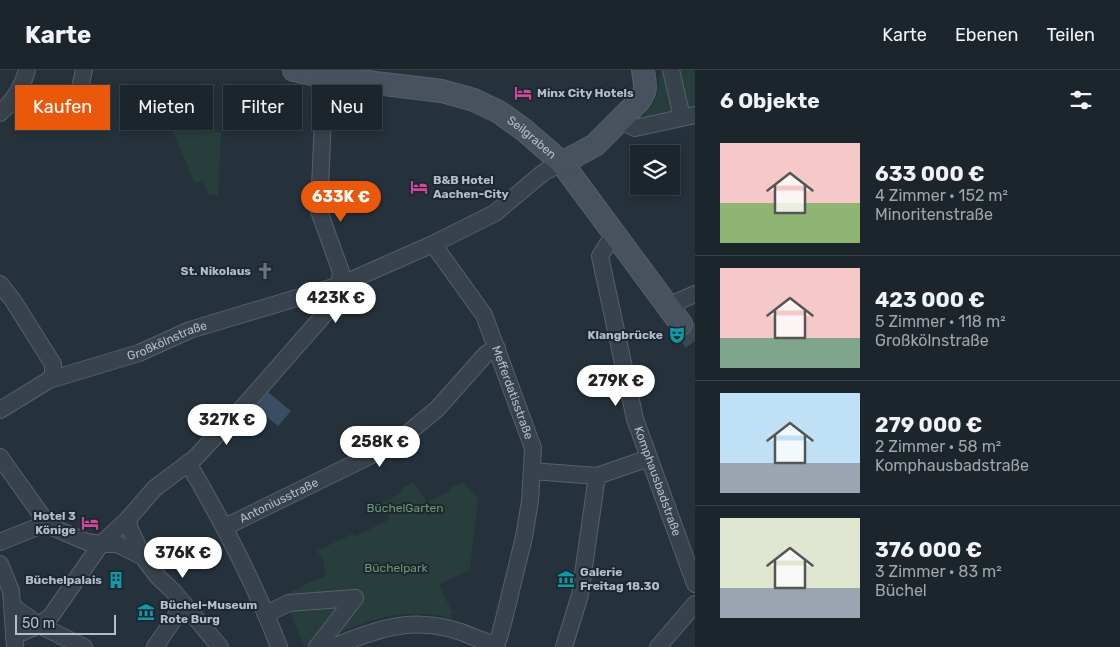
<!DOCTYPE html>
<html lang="de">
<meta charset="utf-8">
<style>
:root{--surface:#1c252c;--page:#293138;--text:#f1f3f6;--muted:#a0a5a9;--line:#3a4248;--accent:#ea580c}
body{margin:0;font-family:Rubik,sans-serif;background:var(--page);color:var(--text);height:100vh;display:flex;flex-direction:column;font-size:19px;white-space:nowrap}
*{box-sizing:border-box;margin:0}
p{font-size:16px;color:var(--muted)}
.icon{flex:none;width:28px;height:28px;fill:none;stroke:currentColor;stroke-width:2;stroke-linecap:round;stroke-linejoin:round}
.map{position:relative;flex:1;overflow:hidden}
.panel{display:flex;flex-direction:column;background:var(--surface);width:425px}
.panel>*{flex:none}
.hud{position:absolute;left:15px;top:15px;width:475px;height:45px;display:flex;gap:10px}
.buttons{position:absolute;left:630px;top:75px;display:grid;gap:10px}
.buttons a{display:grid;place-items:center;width:50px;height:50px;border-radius:0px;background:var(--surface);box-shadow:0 2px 8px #0003,0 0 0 1px var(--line);font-size:25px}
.scale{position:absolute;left:15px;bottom:12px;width:101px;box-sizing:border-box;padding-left:5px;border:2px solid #b4bdc7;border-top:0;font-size:14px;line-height:18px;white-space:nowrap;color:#b4bdc7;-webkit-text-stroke:4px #1d2731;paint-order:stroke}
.price{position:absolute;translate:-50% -42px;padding:0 11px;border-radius:18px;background:#fff;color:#222;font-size:16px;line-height:32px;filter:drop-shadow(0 1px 2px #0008)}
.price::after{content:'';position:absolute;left:50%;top:30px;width:15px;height:11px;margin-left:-8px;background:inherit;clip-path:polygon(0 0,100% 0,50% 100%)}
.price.selected{background:var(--accent);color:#fff}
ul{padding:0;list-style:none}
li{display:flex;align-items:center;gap:15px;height:125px;padding:0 25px}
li+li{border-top:1px solid var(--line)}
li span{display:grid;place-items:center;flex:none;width:140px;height:100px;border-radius:0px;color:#555}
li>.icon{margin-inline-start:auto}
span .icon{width:60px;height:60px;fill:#fffc;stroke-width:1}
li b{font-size:21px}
h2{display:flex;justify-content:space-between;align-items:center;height:60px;padding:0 25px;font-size:21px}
.tag{padding:0 18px;border-radius:0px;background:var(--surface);box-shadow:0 2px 8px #0003,0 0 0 1px var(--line);font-size:18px;line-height:45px}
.tag.selected{background:var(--accent);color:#fff}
header{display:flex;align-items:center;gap:30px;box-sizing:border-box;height:70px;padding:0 25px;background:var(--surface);border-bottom:1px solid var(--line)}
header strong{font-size:24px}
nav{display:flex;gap:28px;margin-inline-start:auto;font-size:18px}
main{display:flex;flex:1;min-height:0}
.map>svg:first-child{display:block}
</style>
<header>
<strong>Karte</strong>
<nav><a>Karte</a><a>Ebenen</a><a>Teilen</a></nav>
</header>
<main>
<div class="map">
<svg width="695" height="577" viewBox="0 0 695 577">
<rect width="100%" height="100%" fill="#25313b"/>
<g fill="#283e3d">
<path d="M675,0H695V39L646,50L644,45L654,32L658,22L659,6L663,2Z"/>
<path d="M171,57L221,63L218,125H209L203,111L195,113Z"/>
<path d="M413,412L427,433L450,420L449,418L463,412L478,428L470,500L439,515L451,540L453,541L450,548C393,534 356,557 304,576L288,538L275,544L269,533L310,512L326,506L323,490L317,481L354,463L356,466L390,449L382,433L401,423L400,420Z"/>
</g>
<path fill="#394e62" d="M268,322L291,341L278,356L255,337Z"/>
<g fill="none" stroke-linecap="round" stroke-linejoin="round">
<path stroke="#3a4650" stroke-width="22" stroke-dasharray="22 11" stroke-linecap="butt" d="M681,254L695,272"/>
<g stroke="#56606a" stroke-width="18">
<g id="street">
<path d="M671,0L682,47"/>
<path d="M78,27L84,0"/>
<path d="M0,43C14,31 22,18 27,0"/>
<path d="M621,51L635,58L695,45"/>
<path id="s1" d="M614,164L600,186L635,349L695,514"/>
<path id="s2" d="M433,174L484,245L533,378L530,431L524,467L504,549L499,568L494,575"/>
<path d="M0,214L12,229L53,294V305L49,310"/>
<path d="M668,236L695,224"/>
<path id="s3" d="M0,340L49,310L139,283L190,260L340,215L433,174L495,143L544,102L562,93"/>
<path d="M0,387L47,453"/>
<path d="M188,393C224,454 254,511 279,577"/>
<path d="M532,401L597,406L649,388"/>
<path d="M128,449L130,459L143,487L158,507L173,521L220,577"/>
<path id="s4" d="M225,457L396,373L437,339L486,284L497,278"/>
<path d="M0,472L47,453L52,457L87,472L101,474H117L143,487"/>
<path d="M0,494L11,521L15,575"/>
<path d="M12,536L39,555L84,577"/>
<path d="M266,544L289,533L355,528"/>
<path d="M14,566L39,555L51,546L101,474L128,449L155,418L195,388L244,336L337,230L341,202L319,141L325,0"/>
<path d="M155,577L184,534"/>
<path d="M317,577L355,528"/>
<path d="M333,577C385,555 423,544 476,568C483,571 491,573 497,577"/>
<path d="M564,577L580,525L597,406"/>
<path d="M658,577L695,534"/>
</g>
</g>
<g stroke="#56606a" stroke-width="24">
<g id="secondary">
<path id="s5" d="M294,0L326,7L442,21L474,30L499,42L524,60L562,93L681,254"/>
<path d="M562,93L595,75L638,32C648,20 645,15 643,0"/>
</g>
</g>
<use href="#street" stroke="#38424c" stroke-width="16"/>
<use href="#secondary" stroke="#47525e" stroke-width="22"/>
</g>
<defs>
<g id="hotel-bare" transform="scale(1.35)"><path d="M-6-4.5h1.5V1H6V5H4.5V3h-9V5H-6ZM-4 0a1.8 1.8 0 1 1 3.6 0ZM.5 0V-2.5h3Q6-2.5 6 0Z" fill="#d1479c" stroke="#1d2731" stroke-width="2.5" paint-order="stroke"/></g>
<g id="church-bare" transform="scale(1.35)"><path d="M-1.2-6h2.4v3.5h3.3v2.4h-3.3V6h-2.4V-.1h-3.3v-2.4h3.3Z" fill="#6b7280" stroke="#1d2731" stroke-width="2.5" paint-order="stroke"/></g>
<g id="theatre-bare" transform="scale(1.35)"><path d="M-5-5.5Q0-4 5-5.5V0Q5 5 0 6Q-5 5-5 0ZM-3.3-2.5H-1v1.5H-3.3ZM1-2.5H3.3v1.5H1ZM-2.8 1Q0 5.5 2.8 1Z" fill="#0f9aa8" stroke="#1d2731" stroke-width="2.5" paint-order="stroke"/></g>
<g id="museum-bare" transform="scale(1.35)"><path d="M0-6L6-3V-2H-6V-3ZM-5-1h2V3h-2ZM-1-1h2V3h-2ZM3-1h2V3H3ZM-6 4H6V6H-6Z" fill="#0f9aa8" stroke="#1d2731" stroke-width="2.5" paint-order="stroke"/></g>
<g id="building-bare" transform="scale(1.35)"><path d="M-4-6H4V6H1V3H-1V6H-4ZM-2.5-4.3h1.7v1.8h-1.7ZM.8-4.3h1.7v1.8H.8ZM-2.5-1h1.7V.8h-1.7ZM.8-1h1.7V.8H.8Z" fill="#0f9aa8" stroke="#1d2731" stroke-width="2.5" paint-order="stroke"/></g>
</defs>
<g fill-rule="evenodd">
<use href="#hotel-bare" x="523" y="23"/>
<use href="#hotel-bare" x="419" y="117"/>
<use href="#church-bare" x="265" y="201"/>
<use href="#theatre-bare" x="677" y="265"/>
<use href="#hotel-bare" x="90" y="453"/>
<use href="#museum-bare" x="566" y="509"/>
<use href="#building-bare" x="116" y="510"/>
<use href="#museum-bare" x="146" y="542"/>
</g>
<g text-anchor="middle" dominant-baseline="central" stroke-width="4" stroke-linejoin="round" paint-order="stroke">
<g font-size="12" font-weight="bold" fill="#b4bdc7" stroke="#1d2731" text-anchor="start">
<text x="537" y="23">Minx City Hotels</text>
<text x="433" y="110">B&amp;B Hotel<tspan x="433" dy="14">Aachen-City</tspan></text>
<text x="251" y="201" text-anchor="end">St. Nikolaus</text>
<text x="663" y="265" text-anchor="end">Klangbrücke</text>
<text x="76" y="446" text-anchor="end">Hotel 3<tspan x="76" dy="14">Könige</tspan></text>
<text x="580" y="502">Galerie<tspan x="580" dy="14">Freitag 18.30</tspan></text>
<text x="102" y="510" text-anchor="end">Büchelpalais</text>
<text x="160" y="535">Büchel-Museum<tspan x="160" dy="14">Rote Burg</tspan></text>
</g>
<g font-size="12" fill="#b4bdc7" stroke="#1d2731">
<text stroke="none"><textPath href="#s5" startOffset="252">Seilgraben</textPath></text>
<text stroke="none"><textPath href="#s3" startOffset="182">Großkölnstraße</textPath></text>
<text stroke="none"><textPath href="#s2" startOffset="170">Mefferdatisstraße</textPath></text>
<text stroke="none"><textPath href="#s1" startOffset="259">Komphausbadstraße</textPath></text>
<text stroke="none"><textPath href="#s4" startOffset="60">Antoniusstraße</textPath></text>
</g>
<g font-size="12" fill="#6c9772" stroke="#1d2731">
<text x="405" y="438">BüchelGarten</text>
<text x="396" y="498">Büchelpark</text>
</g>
</g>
</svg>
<div class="buttons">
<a><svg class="icon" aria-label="layers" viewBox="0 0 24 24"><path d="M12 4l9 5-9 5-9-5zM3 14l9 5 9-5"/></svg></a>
</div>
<div class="scale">50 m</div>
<b class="price selected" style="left:341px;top:153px">633K €</b>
<b class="price" style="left:336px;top:254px">423K €</b>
<b class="price" style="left:616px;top:337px">279K €</b>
<b class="price" style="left:227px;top:376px">327K €</b>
<b class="price" style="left:380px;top:398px">258K €</b>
<b class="price" style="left:183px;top:509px">376K €</b>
<div class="hud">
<a class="tag selected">Kaufen</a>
<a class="tag">Mieten</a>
<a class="tag">Filter</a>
<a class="tag">Neu</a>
</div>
</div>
<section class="panel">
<h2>6 Objekte<svg class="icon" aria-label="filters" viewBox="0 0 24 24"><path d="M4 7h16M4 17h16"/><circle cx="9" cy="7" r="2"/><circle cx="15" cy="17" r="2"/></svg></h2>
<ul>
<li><span style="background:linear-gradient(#f6c9c9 60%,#8fb573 0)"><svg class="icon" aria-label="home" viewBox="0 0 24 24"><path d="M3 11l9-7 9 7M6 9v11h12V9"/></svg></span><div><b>633 000 €</b><p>4 Zimmer · 152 m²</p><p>Minoritenstraße</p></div></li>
<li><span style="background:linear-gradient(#f6c9c9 70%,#7fa58c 0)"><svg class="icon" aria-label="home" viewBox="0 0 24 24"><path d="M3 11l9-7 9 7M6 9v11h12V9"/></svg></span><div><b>423 000 €</b><p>5 Zimmer · 118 m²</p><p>Großkölnstraße</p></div></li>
<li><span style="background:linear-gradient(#bfe0f5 70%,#9aa5b1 0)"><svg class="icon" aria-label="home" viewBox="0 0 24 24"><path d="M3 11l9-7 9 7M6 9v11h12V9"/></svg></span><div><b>279 000 €</b><p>2 Zimmer · 58 m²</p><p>Komphausbadstraße</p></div></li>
<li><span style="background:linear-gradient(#dfe7d0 70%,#9aa5b1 0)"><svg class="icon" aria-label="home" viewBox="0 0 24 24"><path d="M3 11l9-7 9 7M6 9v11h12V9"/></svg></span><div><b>376 000 €</b><p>3 Zimmer · 83 m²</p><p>Büchel</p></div></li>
</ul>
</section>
</main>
